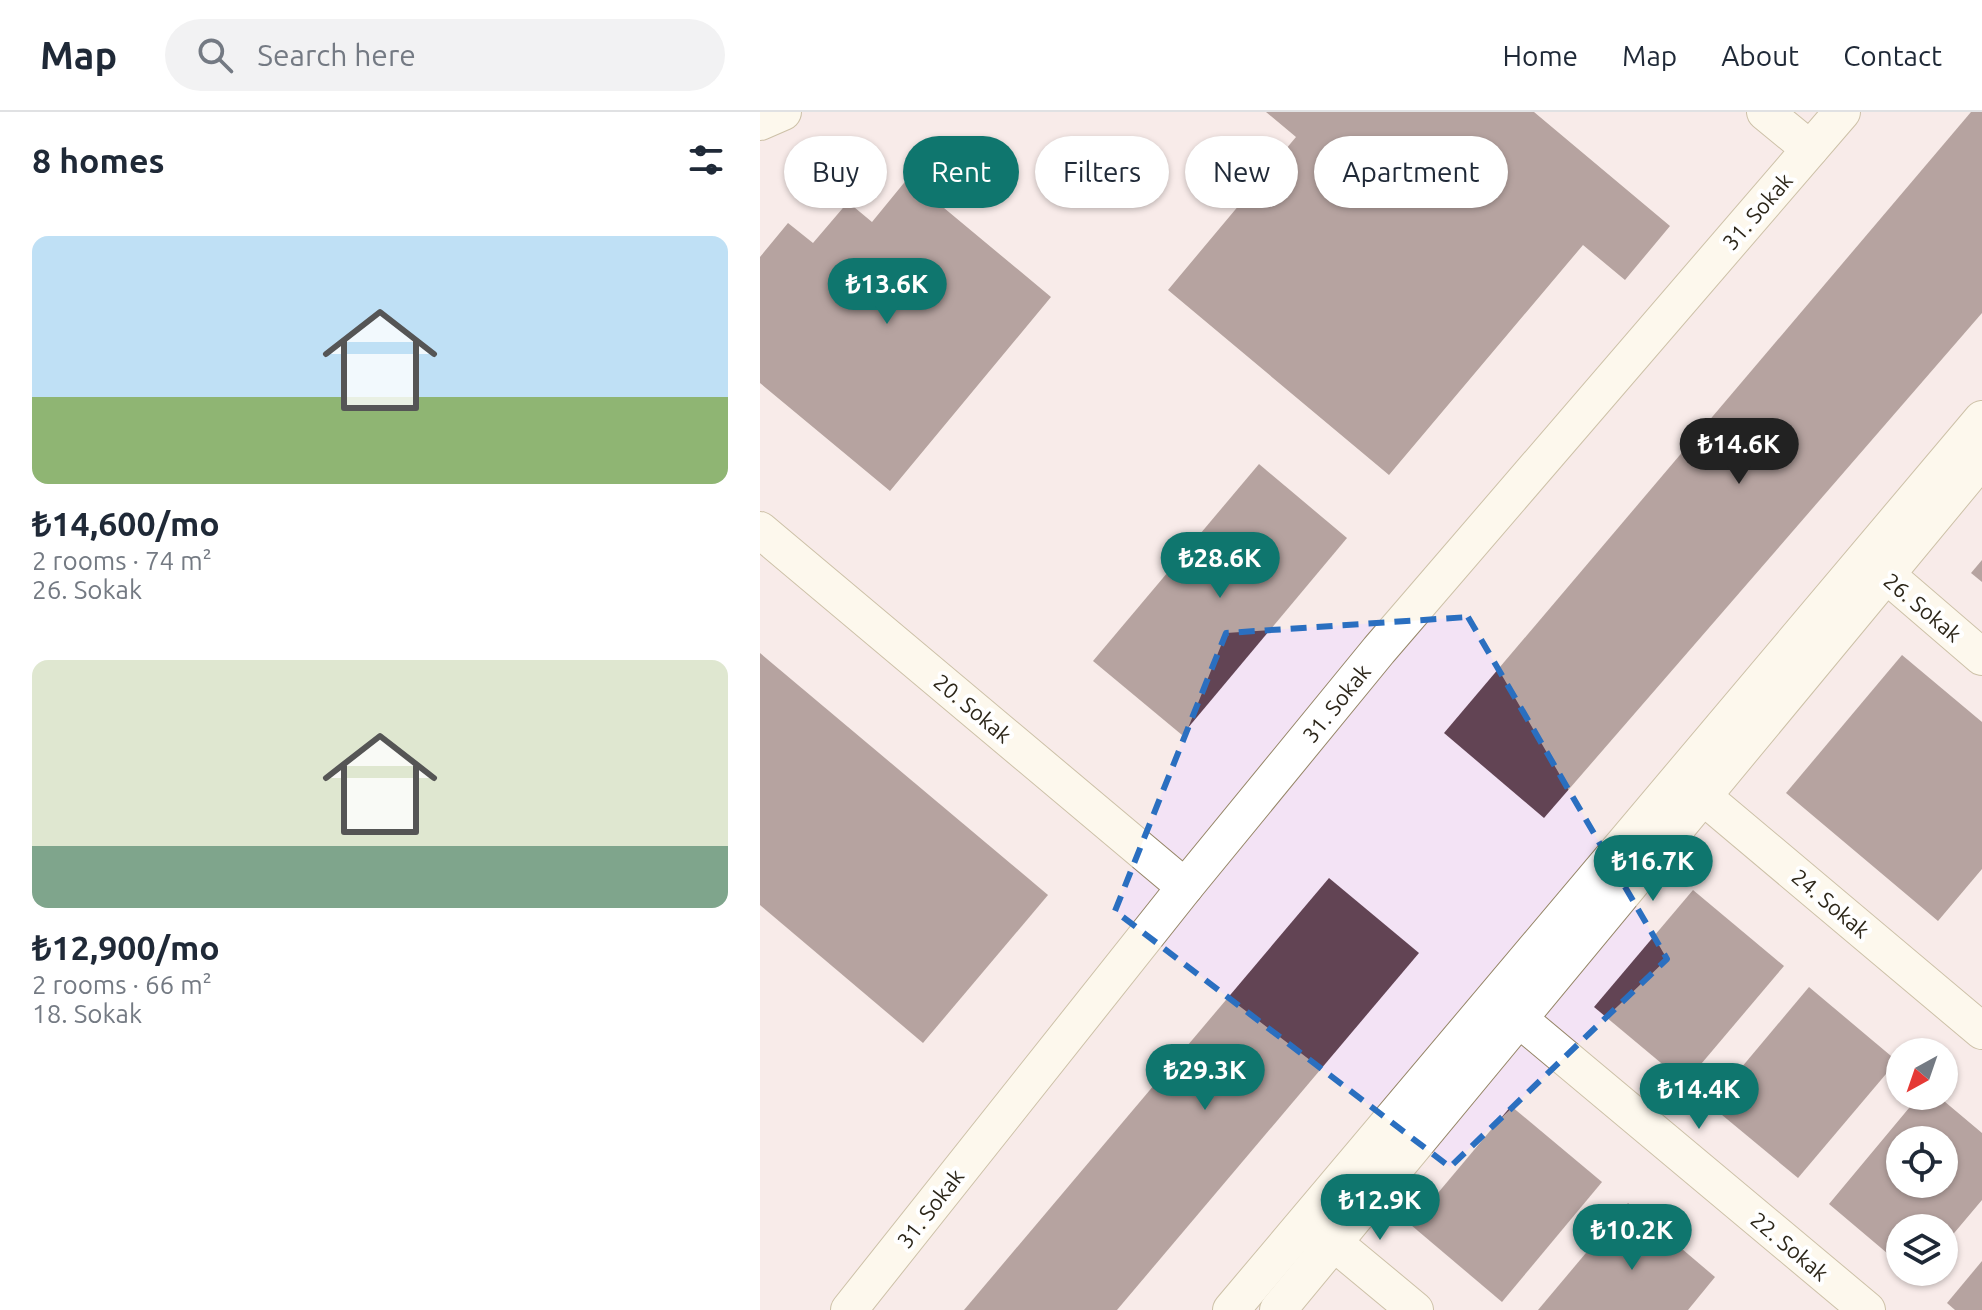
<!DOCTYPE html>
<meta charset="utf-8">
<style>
:root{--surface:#fff;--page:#f2f2f3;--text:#1f2937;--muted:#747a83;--line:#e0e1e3;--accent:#0f766e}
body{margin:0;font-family:Ubuntu,sans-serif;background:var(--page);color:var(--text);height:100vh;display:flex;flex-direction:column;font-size:30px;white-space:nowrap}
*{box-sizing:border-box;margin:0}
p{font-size:26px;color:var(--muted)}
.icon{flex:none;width:44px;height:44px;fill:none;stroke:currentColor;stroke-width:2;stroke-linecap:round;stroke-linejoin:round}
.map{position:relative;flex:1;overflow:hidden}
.drawer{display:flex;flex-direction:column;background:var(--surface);width:760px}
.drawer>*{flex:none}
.hud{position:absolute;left:24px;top:24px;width:760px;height:72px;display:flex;gap:16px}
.needle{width:52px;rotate:220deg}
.controls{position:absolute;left:1126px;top:926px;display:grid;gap:16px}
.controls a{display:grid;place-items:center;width:72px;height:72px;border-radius:50%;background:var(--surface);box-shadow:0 2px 6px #0004;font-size:40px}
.price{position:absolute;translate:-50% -68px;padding:0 18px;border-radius:28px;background:var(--accent);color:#fff;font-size:26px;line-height:52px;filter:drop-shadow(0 2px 4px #0008)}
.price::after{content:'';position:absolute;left:50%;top:48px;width:24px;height:18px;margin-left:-12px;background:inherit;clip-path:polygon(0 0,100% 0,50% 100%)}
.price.on{background:#222;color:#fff}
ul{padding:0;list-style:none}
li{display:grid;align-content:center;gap:16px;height:424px;padding:0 32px}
li span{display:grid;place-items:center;height:248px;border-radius:16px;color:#555}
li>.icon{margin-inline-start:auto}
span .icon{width:144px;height:144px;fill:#fffc;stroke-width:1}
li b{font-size:34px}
h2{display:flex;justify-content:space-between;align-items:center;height:96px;padding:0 32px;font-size:34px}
.pill{padding:0 28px;border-radius:36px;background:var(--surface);box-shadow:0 2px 6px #0004;font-size:28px;line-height:72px}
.pill.on{background:var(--accent);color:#fff}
header{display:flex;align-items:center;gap:48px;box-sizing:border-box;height:112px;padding:0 40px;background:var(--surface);border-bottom:2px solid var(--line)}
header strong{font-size:38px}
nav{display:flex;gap:44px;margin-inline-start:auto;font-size:28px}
.search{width:560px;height:72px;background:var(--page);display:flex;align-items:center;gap:20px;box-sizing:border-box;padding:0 28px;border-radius:44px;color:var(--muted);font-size:30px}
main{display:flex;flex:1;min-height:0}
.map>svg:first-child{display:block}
</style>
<header>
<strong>Map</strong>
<div class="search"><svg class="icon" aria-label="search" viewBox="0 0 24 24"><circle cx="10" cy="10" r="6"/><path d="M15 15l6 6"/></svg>Search here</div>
<nav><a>Home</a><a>Map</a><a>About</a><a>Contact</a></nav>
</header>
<main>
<section class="drawer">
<h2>8 homes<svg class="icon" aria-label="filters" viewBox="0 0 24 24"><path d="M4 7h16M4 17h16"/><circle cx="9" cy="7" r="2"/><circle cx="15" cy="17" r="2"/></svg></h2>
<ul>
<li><span style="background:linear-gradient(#bfe0f5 65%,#8fb573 0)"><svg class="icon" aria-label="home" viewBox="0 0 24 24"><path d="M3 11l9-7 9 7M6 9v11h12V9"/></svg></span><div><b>₺14,600/mo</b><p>2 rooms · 74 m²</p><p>26. Sokak</p></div></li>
<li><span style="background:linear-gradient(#dfe7d0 75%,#7fa58c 0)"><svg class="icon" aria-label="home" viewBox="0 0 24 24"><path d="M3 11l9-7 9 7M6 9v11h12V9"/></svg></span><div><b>₺12,900/mo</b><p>2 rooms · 66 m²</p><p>18. Sokak</p></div></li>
</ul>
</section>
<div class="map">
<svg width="1222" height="1198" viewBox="0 0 1222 1198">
<rect width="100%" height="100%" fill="#fcf2de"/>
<path fill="#f3e3f5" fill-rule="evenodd" d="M0,0H1222V1198H0ZM1140,940H1184V984H1140ZM1140,1028H1184V1072H1140ZM1140,1116H1184V1160H1140Z"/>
<g fill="#624454" fill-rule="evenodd">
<path d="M506,0H774L910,114L865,168L823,133L629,363L408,178L536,25Z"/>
<path d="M1211,0H1222V201L784,706L684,621Z"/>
<path d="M148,66L291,185L130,379L0,271V145L28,111L53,131L88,90L112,110Z"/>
<path d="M499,352L587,426L422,623L333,549Z"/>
<path d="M1222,448V470L1211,461Z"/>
<path d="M0,541L288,783L163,931L0,793Z"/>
<path d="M1142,543L1222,610V757L1178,809L1026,681Z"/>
<path d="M569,766L659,841L357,1198H204Z"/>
<path d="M933,778L1024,854L925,971L834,895Z"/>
<path d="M1049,875L1137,949L1038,1066L950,993Z"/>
<path d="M1159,984H1178L1222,1021V1088L1184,1133V1116H1140V1152L1069,1092ZM1140,1028H1184V1072H1140Z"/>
<path d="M751,994L842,1070L742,1190L651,1113Z"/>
<path d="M868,1091L955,1165L928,1198H778Z"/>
<path d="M1222,1149V1198H1195L1187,1191Z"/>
</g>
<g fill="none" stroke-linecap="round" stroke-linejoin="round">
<g stroke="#958566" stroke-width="38">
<g id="minor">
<path d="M1005,0L1050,37"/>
<path d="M0,10L23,0"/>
<path d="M0,418L425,775"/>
<path d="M1108,447L1222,545"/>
<path d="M926,670L1222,919"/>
<path d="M740,891L1107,1198"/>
<path d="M555,1115L655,1198"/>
<path d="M89,1198L425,775L619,538L1082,0"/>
<path d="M471,1198L1222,307"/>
<path d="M518,1198L1222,347"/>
</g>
</g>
<use href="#minor" stroke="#fff" stroke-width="36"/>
</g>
<path d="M0 0H1222V1198H0ZM708,505L907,847L690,1055L355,799L466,521Z" fill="#fcf2de" fill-opacity=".55" fill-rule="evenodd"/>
<path fill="none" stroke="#2a6fc0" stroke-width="6" stroke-dasharray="16 10" stroke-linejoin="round" d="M708,505L907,847L690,1055L355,799L466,521Z"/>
<g text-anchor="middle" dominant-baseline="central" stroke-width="8" stroke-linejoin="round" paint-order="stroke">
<g font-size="22" fill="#2c2619" stroke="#fff">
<text transform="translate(997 99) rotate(-49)">31. Sokak</text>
<text transform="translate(1163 495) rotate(40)">26. Sokak</text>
<text transform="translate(576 591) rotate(-51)">31. Sokak</text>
<text transform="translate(213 596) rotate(40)">20. Sokak</text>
<text transform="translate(1071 791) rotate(40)">24. Sokak</text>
<text transform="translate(170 1096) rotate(-52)">31. Sokak</text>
<text transform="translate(1030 1134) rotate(40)">22. Sokak</text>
</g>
</g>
</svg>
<div class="controls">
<a><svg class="needle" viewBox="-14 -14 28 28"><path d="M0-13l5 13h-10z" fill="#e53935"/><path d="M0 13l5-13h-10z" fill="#747a83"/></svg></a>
<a><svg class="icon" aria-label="locate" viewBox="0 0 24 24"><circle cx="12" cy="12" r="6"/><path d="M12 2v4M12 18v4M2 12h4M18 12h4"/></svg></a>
<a><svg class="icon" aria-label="layers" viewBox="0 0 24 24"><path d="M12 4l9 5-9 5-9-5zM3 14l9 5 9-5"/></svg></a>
</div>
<b class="price" style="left:127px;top:214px">₺13.6K</b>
<b class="price on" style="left:979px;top:374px">₺14.6K</b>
<b class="price" style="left:460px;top:488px">₺28.6K</b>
<b class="price" style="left:893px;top:791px">₺16.7K</b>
<b class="price" style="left:445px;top:1000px">₺29.3K</b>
<b class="price" style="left:939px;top:1019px">₺14.4K</b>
<b class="price" style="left:620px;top:1130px">₺12.9K</b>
<b class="price" style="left:872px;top:1160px">₺10.2K</b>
<div class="hud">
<a class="pill">Buy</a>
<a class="pill on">Rent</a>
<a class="pill">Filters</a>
<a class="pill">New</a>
<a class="pill">Apartment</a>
</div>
</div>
</main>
